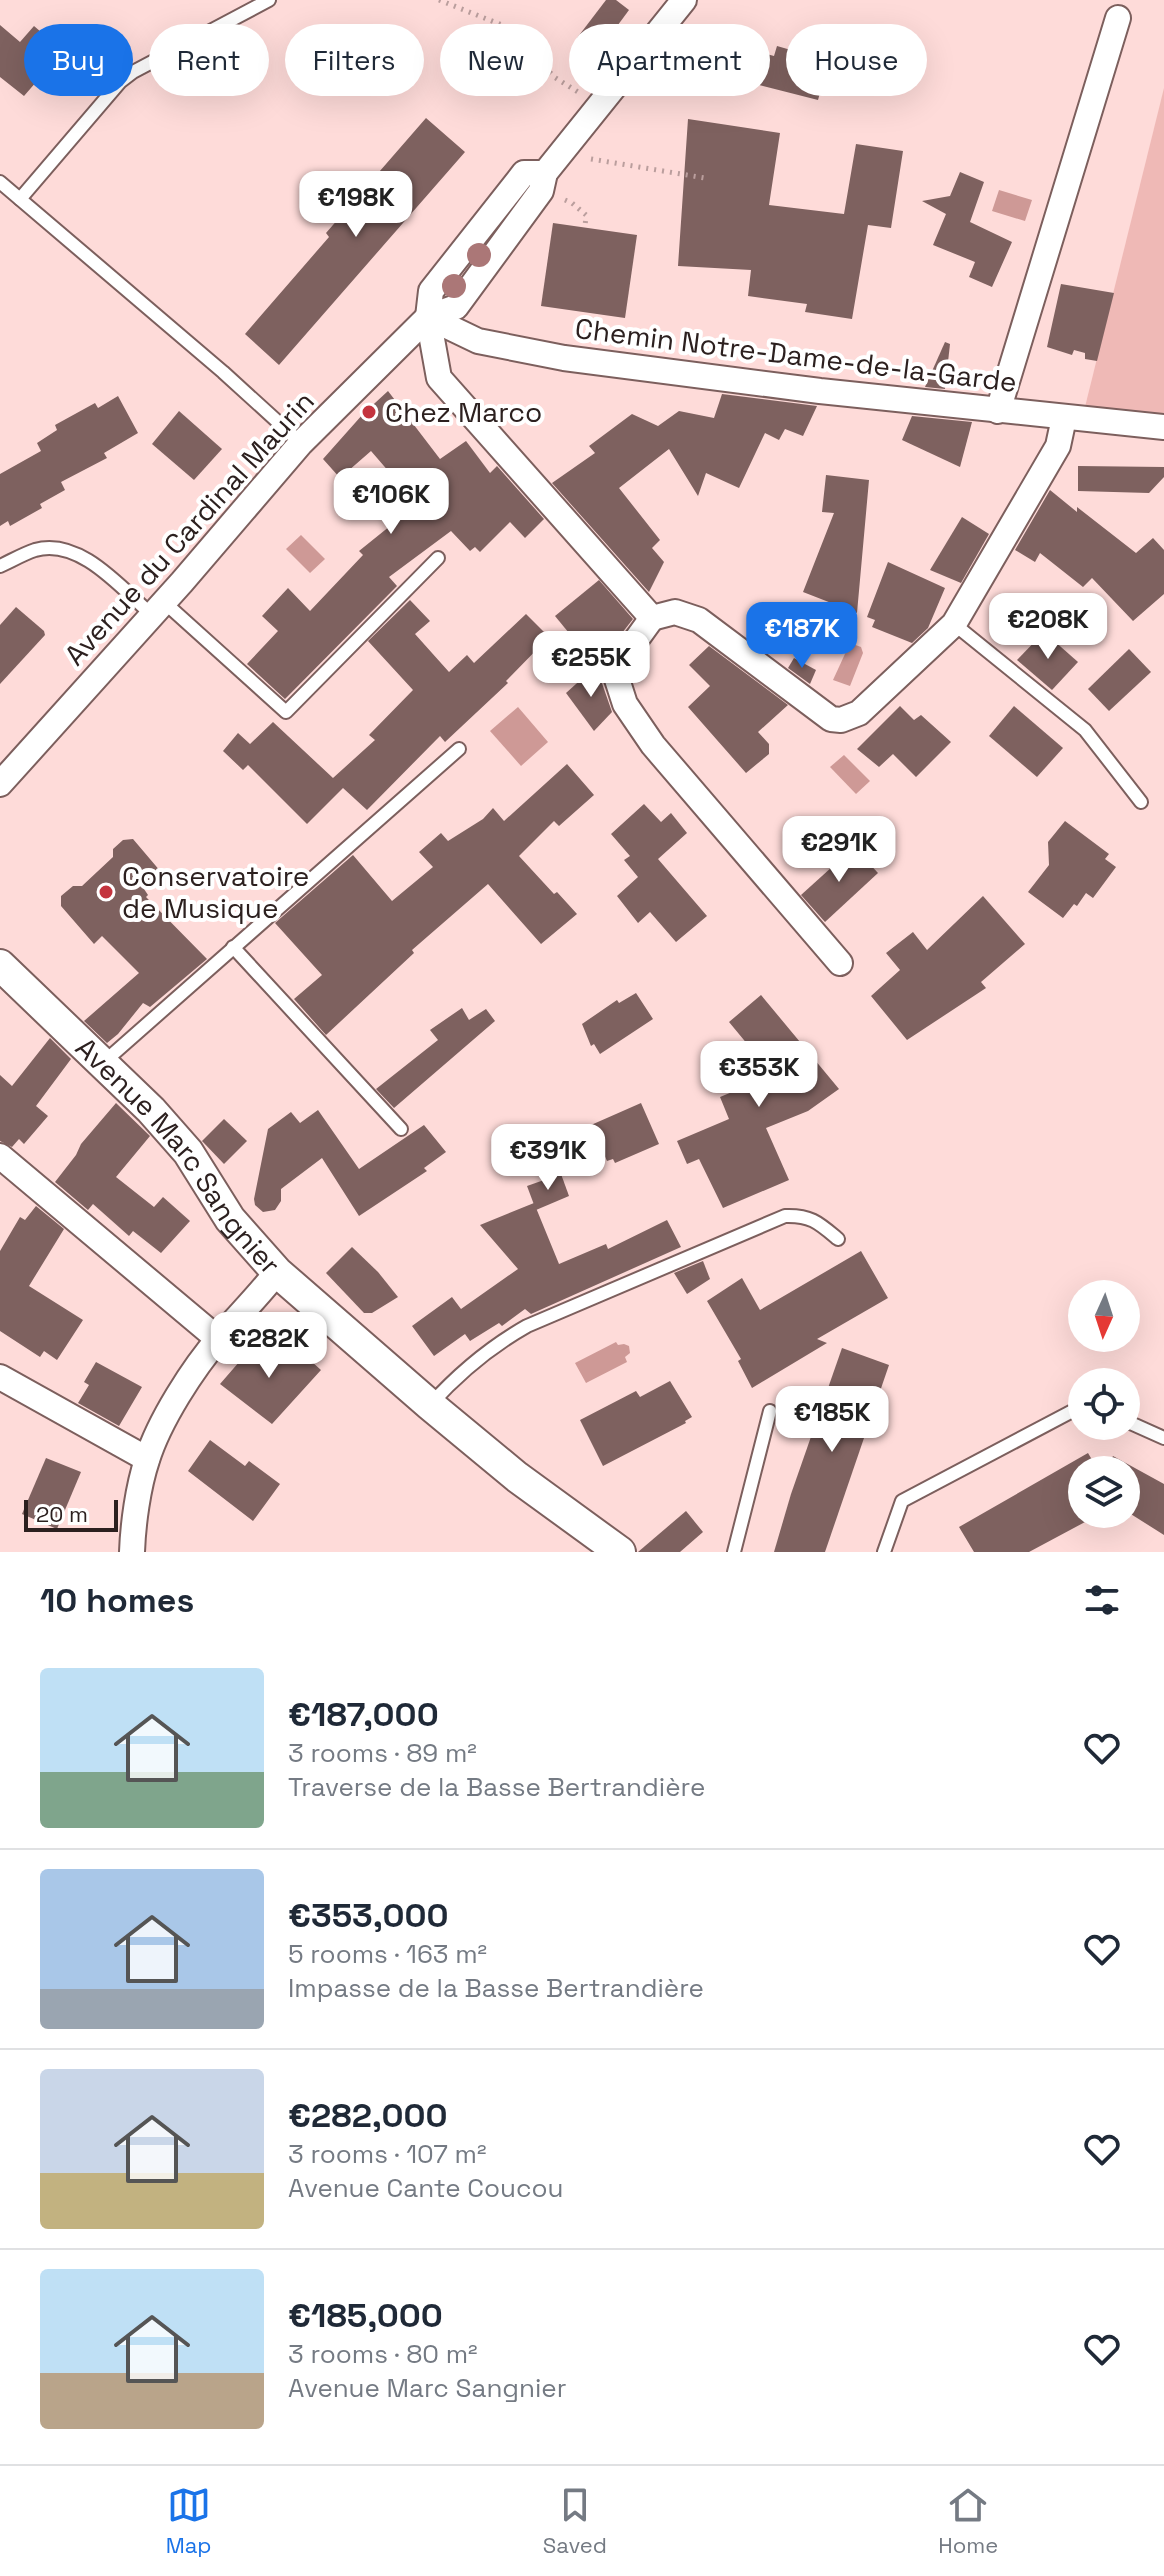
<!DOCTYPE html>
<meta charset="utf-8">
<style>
:root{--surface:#fff;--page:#f6f6f7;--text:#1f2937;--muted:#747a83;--line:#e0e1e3;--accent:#1a73e8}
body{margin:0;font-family:"Space Grotesk",sans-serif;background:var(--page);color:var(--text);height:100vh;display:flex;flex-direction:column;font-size:30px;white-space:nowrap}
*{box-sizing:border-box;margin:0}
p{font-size:26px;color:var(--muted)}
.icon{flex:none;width:44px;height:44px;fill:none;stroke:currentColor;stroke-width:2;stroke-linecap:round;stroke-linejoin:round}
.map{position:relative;height:1552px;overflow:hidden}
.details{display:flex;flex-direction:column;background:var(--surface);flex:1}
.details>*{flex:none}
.top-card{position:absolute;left:24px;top:24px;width:1116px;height:72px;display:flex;gap:16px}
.needle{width:52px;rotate:183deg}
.tools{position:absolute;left:1068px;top:1280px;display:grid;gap:16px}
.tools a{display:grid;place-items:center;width:72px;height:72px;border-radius:50%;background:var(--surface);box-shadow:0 8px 32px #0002;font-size:40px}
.scale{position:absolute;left:24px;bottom:20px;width:94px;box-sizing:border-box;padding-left:8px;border:4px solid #2c201f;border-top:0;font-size:22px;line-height:28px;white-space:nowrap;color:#2c201f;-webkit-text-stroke:6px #fff;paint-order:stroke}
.price{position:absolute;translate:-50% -68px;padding:0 18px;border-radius:16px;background:#fff;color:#222;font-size:26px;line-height:52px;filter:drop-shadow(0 2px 4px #0008)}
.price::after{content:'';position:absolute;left:50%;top:48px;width:24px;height:18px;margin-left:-12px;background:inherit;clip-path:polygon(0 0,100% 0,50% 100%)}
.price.selected{background:var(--accent);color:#fff}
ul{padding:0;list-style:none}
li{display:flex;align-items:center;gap:24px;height:200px;padding:0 40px}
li+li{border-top:2px solid var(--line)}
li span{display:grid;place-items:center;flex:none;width:224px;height:160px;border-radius:8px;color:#555}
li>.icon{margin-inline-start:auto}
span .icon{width:96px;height:96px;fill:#fffc;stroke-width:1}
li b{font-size:34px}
h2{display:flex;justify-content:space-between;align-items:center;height:96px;padding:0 40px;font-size:34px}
.chip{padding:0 28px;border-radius:36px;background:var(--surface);box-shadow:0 8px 32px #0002;font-size:28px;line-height:72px}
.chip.selected{background:var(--accent);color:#fff}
.tab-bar{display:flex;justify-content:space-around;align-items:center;height:112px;border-top:2px solid var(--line);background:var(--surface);font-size:22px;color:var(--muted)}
.tab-bar a{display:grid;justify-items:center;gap:4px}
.tab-bar .selected{color:var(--accent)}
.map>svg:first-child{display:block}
</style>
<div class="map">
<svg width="1164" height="1552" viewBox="0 0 1164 1552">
<rect width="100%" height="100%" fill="#fedbd9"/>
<path fill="#efb9b6" d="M1164,88V415L1084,411Z"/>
<g fill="#ce9996">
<path d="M999,190L1032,200L1025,221L992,211Z"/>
<path d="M301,535L325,559L310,573L286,549Z"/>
<path d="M850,643L861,647L863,653L850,686L833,680Z"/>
<path d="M518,707L548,742L521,766L490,731Z"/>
<path d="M844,755L870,781L856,794L830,767Z"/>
<path d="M616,1342L618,1345L624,1344L629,1346L630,1353L625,1357L627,1362L586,1383L575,1363Z"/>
</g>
<g fill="#7e615f">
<path d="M606,0H616L629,10L598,52L577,38Z"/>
<path d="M0,25L20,42L34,26L63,51L24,96L0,77Z"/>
<path d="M777,46L829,61L818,100L739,80L748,49L774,56Z"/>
<path d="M426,118L465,152L279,365L245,334L329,237L326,233Z"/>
<path d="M688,119L780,133L769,205L844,214L856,144L903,151L891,228L868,225L852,319L805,312L807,304L748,296L751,270L678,266Z"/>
<path d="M960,172L984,182L970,222L1012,242L992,287L969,277L975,262L933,245L946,214L922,201L950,196Z"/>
<path d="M553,223L637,235L625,318L541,306Z"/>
<path d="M1061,284L1114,293L1097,361L1085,359V353L1074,350L1072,355L1047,347Z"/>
<path d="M945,342L950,344L945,389L925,387Z"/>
<path d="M388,391L440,459L466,441L490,473L497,466L544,519L525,538L510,522L480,552L475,547L470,551L451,531L389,577L397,586L285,699L247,664L278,631L262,616L288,588L310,611L363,555L359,551L395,522L387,512L409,495L371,451L340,478L323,459L363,414Z"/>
<path d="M722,394L817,406L803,436L785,429L779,440L765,433L739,488L706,473L698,496L669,449L619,488L660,540L652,548L664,562L649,592L552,483L595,453L589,446L632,414L658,426L679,411L714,418Z"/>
<path d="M118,396L138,433L104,453L107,458L61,482L65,490L40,504L42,508L10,526L8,521L0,526V474L41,451L37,443L57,430L55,425L95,403L98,408Z"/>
<path d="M179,411L222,449L194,480L152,444Z"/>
<path d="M912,416L972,422L960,467L902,440Z"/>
<path d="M1078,466L1164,467V477L1149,493L1078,491Z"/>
<path d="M826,475L869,480L857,613L803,592L834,513L822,512Z"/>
<path d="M1050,490L1077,512V507L1136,553L1153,538L1164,550V594L1133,621L1092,578L1083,587L1040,553L1035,562L1015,550Z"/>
<path d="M962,517L989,534L961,583L930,570Z"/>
<path d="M888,562L945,588L928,628L912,643L872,627L875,620L867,617Z"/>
<path d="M599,580L633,619L596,666L555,616Z"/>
<path d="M410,600L430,621L415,634L449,672L467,655L474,663L526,614L549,637L506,681L508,683L445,742L440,736L367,810L343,788L307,824L248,765L243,770L223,751L238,733L250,744L273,722L333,778L375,740L369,735L413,690L368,641Z"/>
<path d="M16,607L44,631L45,635L0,684V625Z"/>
<path d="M1044,632L1078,662L1052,690L1017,660Z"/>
<path d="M709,646L788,705L758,732L769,744V754L746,773L688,707L710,686L689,665Z"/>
<path d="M1129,649L1151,672L1109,711L1088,689Z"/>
<path d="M794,658L816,670L810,684L788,668Z"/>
<path d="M596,666L612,712L594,731L566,693Z"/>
<path d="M900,706L914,720L921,715L951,742L916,777L893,754L879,767L857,749Z"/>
<path d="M1014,706L1063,748L1037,777L989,736Z"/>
<path d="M567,764L594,795L559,826L554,821L519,856L554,894L557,892L577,914L541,944L488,884L412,950L414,953L326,1035L294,999L322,975L275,923L353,855L392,901L433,867L419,852L441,833L448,841L483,819L493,808L504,821Z"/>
<path d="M644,804L661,822L671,813L687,833L658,859L707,916L676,942L650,912L638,923L617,896L638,877L624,860L630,856L611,834Z"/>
<path d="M1065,821L1109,854L1105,859L1116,867L1093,898L1086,893L1077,906L1074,904L1063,918L1028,892L1049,865L1048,842Z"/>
<path d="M133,839L161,872L144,889L148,895L146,897L207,959L150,1007L143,1003L118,1034L107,1043L84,1021L139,973L102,936L94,944L61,906V896L73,886H82L113,857V849L123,840Z"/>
<path d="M854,847L878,873L825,922L801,895Z"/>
<path d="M983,896L1025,944L981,982L986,988L907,1040L871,996L900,970L886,953L913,932L927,950Z"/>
<path d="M636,993L653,1019L600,1054L594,1044L591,1046L582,1024L617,1000L619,1003Z"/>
<path d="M761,995L839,1089L808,1111L766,1128L789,1180L723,1208L699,1159L687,1164L677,1141L729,1119L720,1097L773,1075L729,1022Z"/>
<path d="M462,1008L469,1020L486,1009L495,1021L394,1108L376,1089L438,1040L430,1030Z"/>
<path d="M50,1038L71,1059L36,1106L48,1116L24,1144L19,1139L12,1147L0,1141V1075L12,1086Z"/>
<path d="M116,1103L150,1136L116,1177L154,1207L163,1197L190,1221L161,1253L133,1231L129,1236L93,1204L88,1210L55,1182L76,1155L81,1144Z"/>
<path d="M641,1103L659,1144L615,1163L613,1159L607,1161L591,1125Z"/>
<path d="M318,1110L359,1169L424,1125L446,1152L424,1168L427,1171L359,1216L322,1158L281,1189V1201L275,1210L263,1212L255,1205L254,1199L268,1129L291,1112L300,1123Z"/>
<path d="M224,1119L247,1141L224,1164L202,1141Z"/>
<path d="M561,1174L569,1196L536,1210L527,1186Z"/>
<path d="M534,1203L559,1264L606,1244L608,1249L667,1220L681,1247L531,1314L525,1309L502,1326L499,1323L470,1341L465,1334L434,1356L412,1326L452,1297L461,1309L518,1269L480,1225Z"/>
<path d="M36,1206L64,1229L29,1286L83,1320L57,1360L44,1351L40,1357L0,1331V1251L20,1217L25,1220Z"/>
<path d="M352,1247L378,1272L398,1297L372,1313H364L326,1273Z"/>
<path d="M861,1251L888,1298L817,1339L827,1343L752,1388L738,1361L741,1359L707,1301L742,1278L760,1310Z"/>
<path d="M703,1261L710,1279L687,1294L674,1273Z"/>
<path d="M260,1338L290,1364L301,1352L321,1370L272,1424L220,1384Z"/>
<path d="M842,1348L889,1365L825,1552H774L791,1494Z"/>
<path d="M96,1362L142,1387L119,1426L78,1403L89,1385L84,1382Z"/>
<path d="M670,1381L692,1417L685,1421L686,1423L603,1466L580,1420L636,1391L640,1397Z"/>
<path d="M210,1440L245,1466L249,1461L280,1484L253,1521L188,1471Z"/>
<path d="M1088,1453L1098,1470H1082V1514H1100L1029,1552H974L959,1527Z"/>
<path d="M1113,1456L1164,1484V1535L1126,1511V1470H1106Z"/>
<path d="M46,1458L81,1472L57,1529L22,1514Z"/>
<path d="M686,1511L703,1532L680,1552H638Z"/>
</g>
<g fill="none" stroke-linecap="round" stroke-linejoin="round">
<g stroke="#7c5f5d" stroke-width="16">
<g id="service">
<path d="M0,182L223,372L301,443"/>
<path d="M20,199L120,82L133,72L269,0"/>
<path d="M0,566C11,561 23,554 35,550C80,537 122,589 152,615"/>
<path d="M164,602L286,712L438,558"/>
<path d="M954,624L1085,730L1141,802"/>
<path d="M233,947L401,1129"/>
<path d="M104,1062L459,749"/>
<path d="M430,1405C458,1374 490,1347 527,1326L785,1216C811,1215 819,1223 838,1239"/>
<path d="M1126,1421L1164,1438"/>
<path d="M734,1552L770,1411"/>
<path d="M884,1552L902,1501L1082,1406"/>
</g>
</g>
<g stroke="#7c5f5d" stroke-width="28">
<g id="minor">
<path d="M545,173H524L431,291L428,317L439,378L652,618L675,612L699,620L831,719L841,720L859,713L954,624L1058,446L1064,418"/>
<path d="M428,317L478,341L564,358L820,391L1164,427"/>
<path d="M998,411L1118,18"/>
<path d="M652,618L623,658L615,673L625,704L653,745L840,963"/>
<path d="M0,784L182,582L301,443L428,317L456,307L541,191L545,173L684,0"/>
<path d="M0,1156L218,1339"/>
<path d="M0,1377L147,1459"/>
<path d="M132,1552C133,1524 138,1487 147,1460C159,1421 193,1368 220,1337C239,1315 259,1295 277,1272"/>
</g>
</g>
<g stroke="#7c5f5d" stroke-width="34">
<g id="tertiary">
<path id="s1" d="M0,965L151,1110L188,1152L230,1219L277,1272L430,1405L517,1477L620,1552"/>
</g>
</g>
<g stroke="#ba9e9d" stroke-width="5" stroke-dasharray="2 6" stroke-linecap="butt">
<path d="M439,0L512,29L554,77L578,92"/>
<path d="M591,159L705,178"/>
<path d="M565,200L572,203L586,215L585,227"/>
</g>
<use href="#service" stroke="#fff" stroke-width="12"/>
<use href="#minor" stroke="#fff" stroke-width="24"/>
<use href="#tertiary" stroke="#fff" stroke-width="30"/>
</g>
<g fill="#ab7777">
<circle cx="479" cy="255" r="12"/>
<circle cx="454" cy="286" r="12"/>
</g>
<g fill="#c4343e" stroke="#fff" stroke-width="3">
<circle cx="369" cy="412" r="8"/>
<circle cx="106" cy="892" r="8"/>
</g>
<g text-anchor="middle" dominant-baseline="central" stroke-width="8" stroke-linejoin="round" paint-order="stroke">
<g font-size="28" fill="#2c201f" stroke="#fff">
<text transform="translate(796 355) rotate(7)">Chemin Notre-Dame-de-la-Garde</text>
<text transform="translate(189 528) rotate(-48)">Avenue du Cardinal Maurin</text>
<text stroke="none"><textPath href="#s1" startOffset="262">Avenue Marc Sangnier</textPath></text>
</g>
<g font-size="28" fill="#2c201f" stroke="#fff" text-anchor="start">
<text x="385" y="412">Chez Marco</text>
<text x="122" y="876">Conservatoire<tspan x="122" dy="32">de Musique</tspan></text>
</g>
</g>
</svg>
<div class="tools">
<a><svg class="needle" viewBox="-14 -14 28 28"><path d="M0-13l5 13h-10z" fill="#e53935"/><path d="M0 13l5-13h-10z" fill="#747a83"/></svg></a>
<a><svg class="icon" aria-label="locate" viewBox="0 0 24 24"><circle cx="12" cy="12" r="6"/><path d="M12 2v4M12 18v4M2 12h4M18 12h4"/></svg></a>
<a><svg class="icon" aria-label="layers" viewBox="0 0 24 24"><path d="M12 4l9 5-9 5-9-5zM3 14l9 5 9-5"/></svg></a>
</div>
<div class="scale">20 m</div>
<b class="price" style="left:356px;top:239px">€198K</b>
<b class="price" style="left:391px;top:536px">€106K</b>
<b class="price" style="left:1048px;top:661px">€208K</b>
<b class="price selected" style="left:802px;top:670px">€187K</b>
<b class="price" style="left:591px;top:699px">€255K</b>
<b class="price" style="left:839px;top:884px">€291K</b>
<b class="price" style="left:759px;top:1109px">€353K</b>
<b class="price" style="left:548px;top:1192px">€391K</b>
<b class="price" style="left:269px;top:1380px">€282K</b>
<b class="price" style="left:832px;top:1454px">€185K</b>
<div class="top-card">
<a class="chip selected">Buy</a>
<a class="chip">Rent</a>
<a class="chip">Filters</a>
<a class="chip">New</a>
<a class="chip">Apartment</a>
<a class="chip">House</a>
</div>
</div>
<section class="details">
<h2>10 homes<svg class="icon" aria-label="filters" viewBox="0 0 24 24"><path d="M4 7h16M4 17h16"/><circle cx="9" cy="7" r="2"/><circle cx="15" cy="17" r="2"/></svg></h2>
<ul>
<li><span style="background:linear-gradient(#bfe0f5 65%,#7fa58c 0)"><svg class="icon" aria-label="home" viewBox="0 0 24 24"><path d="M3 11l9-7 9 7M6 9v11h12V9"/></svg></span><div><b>€187,000</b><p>3 rooms · 89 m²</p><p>Traverse de la Basse Bertrandière</p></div><svg class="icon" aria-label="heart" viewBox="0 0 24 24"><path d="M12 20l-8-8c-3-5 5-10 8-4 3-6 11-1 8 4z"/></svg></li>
<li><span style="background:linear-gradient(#a9c7e8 75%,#9aa5b1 0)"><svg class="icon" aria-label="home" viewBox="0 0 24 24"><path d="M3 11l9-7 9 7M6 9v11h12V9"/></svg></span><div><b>€353,000</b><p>5 rooms · 163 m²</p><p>Impasse de la Basse Bertrandière</p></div><svg class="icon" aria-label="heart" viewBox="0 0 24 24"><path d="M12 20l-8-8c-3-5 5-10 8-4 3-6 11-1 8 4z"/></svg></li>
<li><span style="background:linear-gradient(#c9d6e8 65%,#c2b280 0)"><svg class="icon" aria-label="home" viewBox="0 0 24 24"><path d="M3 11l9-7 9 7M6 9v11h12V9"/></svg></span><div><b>€282,000</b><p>3 rooms · 107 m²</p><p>Avenue Cante Coucou</p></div><svg class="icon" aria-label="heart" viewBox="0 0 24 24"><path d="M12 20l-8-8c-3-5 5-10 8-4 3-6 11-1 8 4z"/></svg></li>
<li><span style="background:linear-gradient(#bfe0f5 65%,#b9a48a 0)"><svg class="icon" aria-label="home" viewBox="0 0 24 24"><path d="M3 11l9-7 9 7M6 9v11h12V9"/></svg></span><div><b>€185,000</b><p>3 rooms · 80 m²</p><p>Avenue Marc Sangnier</p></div><svg class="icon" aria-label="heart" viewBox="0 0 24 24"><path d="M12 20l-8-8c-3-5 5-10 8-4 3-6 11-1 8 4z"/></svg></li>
</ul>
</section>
<nav class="tab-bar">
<a class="selected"><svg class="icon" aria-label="map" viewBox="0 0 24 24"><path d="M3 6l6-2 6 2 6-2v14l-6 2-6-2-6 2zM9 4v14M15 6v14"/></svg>Map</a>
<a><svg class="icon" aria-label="saved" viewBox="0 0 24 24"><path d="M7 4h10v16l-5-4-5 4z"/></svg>Saved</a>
<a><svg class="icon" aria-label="home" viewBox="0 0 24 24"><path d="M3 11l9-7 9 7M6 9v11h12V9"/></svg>Home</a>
</nav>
